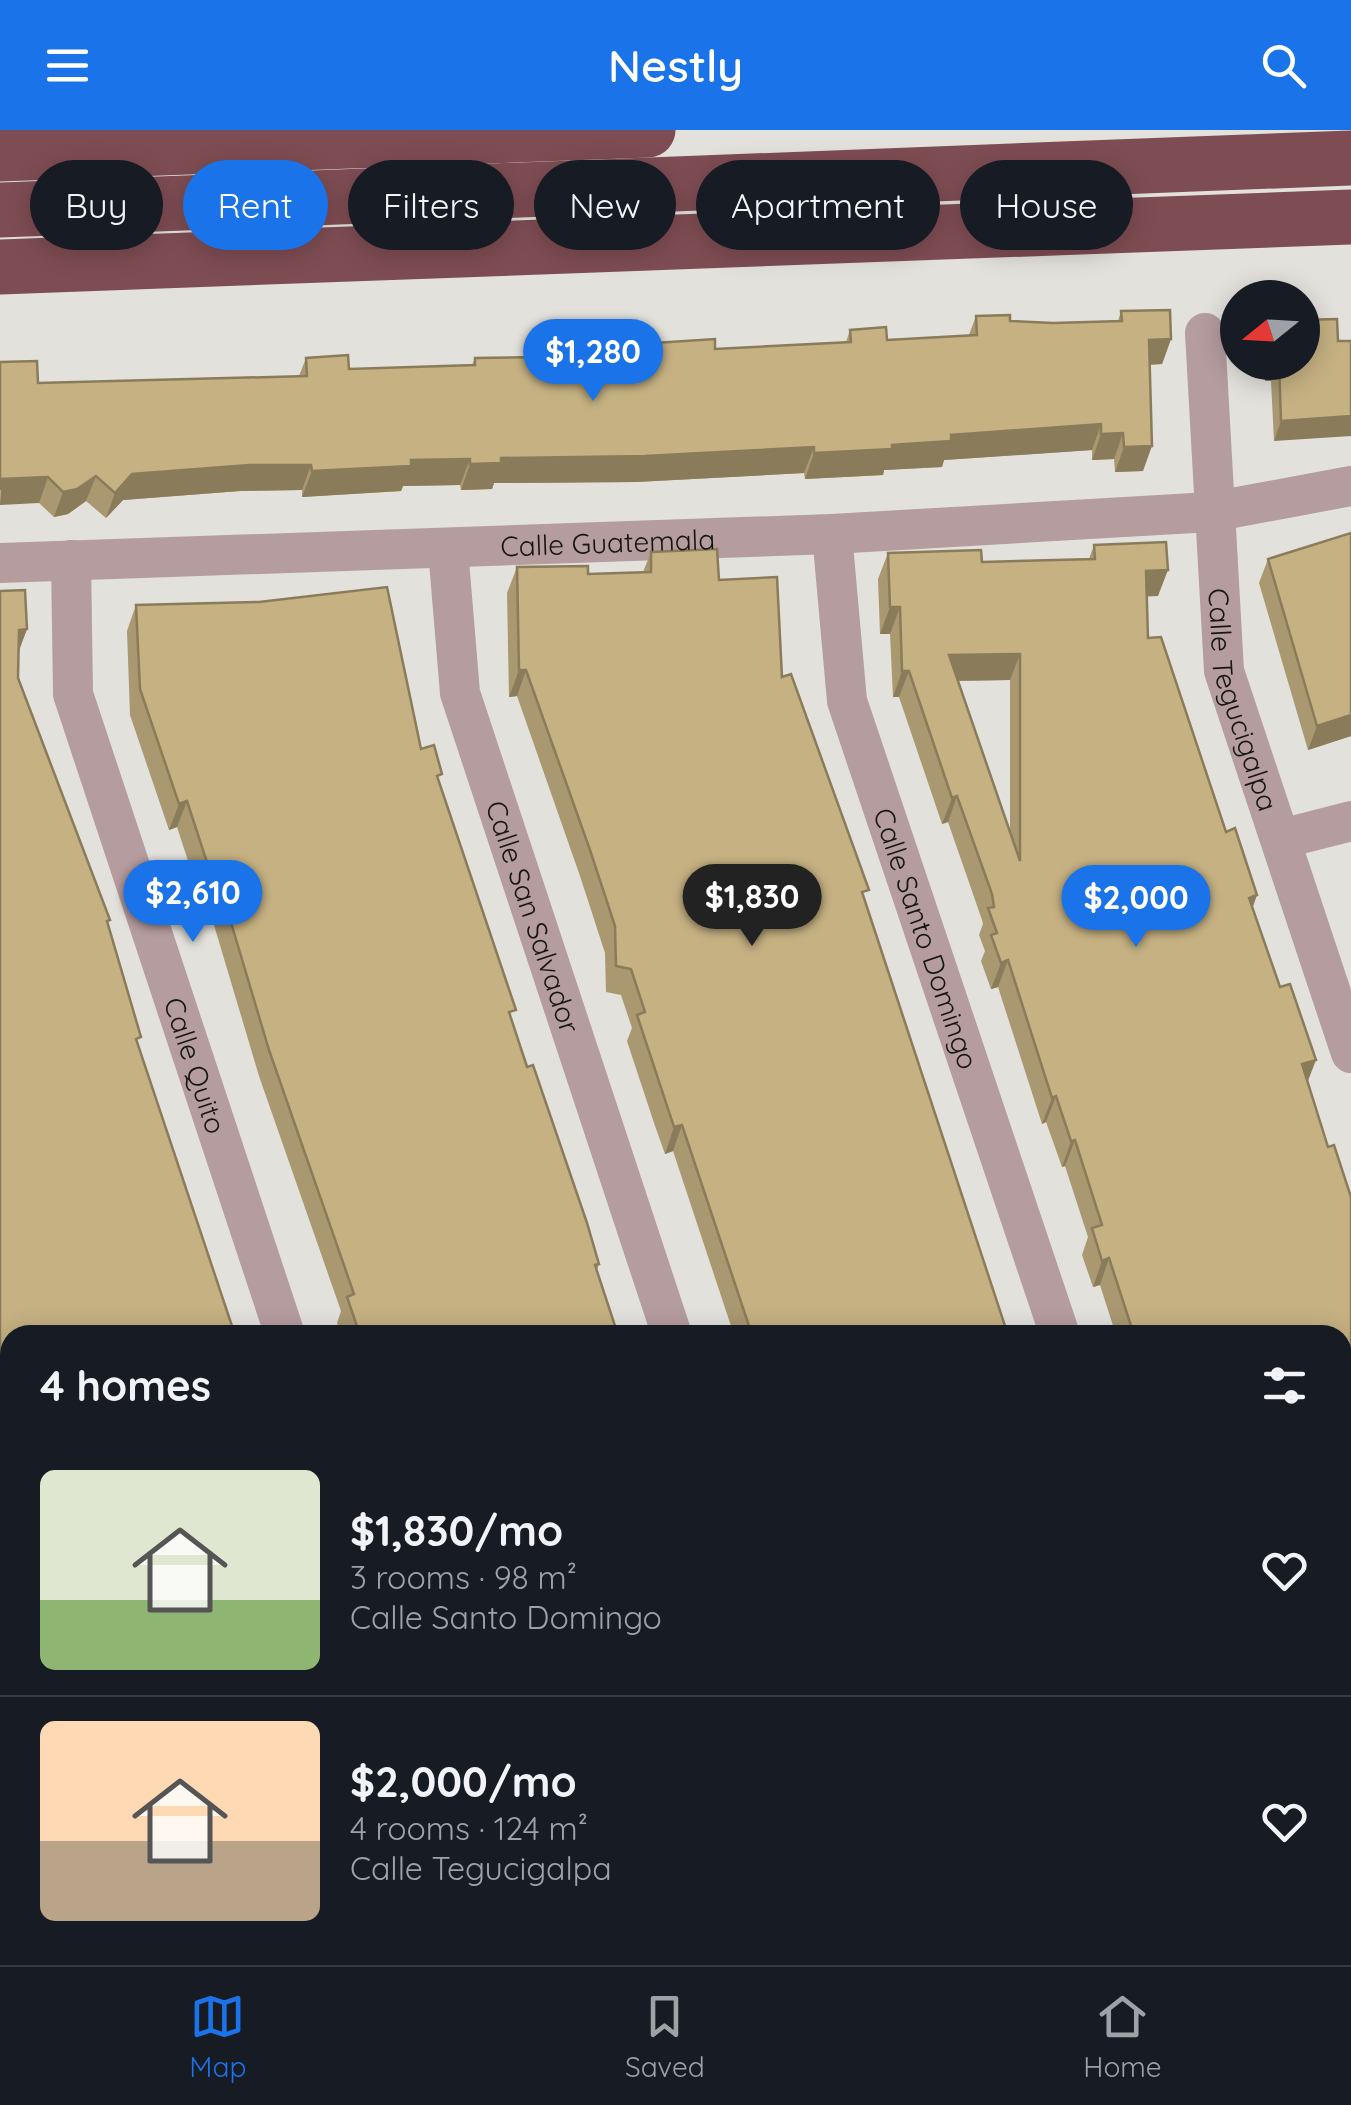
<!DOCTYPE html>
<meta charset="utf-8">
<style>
:root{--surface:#171b24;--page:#242831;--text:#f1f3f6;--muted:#9ea1a6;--line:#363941;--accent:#1a73e8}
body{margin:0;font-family:Quicksand,sans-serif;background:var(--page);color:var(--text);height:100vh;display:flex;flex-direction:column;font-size:38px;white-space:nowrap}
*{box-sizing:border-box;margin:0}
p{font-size:32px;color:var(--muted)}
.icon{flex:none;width:55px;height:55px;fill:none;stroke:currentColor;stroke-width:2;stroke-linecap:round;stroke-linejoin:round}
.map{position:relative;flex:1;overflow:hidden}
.details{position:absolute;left:0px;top:1195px;width:1352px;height:640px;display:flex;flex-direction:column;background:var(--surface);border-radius:30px 30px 0 0;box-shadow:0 5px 25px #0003}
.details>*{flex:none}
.guide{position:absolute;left:30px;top:30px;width:1292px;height:90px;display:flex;gap:20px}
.needle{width:65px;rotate:252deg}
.buttons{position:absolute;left:1220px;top:150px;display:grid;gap:20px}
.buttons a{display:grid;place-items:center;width:100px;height:100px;border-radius:50%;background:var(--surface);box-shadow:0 5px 25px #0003;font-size:50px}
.price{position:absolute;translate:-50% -85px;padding:0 22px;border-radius:35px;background:var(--accent);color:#fff;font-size:32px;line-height:65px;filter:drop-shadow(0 2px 5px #0008)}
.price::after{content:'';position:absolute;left:50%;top:60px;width:30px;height:22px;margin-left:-15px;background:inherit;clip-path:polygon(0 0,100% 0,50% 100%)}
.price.active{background:#222;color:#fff}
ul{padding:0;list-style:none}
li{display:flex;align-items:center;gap:30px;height:250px;padding:0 40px}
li+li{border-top:2px solid var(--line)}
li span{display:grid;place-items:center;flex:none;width:280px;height:200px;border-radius:15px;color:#555}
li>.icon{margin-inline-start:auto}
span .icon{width:120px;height:120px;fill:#fffc;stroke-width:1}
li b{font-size:42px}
h2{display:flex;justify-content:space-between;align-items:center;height:120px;padding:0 40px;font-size:42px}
.pill{padding:0 35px;border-radius:45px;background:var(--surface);box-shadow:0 5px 25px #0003;font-size:35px;line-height:90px}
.pill.active{background:var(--accent);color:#fff}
header{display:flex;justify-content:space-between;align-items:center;height:130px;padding:0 40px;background:var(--accent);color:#fff;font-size:45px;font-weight:600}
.tabs{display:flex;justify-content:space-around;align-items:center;height:140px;border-top:2px solid var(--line);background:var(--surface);font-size:28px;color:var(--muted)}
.tabs a{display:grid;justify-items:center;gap:5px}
.tabs .active{color:var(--accent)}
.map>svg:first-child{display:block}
</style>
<header><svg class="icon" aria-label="menu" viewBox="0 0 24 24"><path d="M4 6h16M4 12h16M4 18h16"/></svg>Nestly<svg class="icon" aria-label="search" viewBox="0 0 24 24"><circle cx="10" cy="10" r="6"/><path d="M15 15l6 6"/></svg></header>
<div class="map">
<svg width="1351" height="1835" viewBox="0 0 1351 1835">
<rect width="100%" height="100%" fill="#e3e1dc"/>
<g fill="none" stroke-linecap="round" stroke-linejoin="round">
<g stroke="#b59c9e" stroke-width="40">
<path id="s1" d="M1205,203L1224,541L1351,923"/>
<path id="s2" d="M832,404L847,571L1060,1205"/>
<path id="s3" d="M448,419L460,563L672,1205"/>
<path id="s4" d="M71,430L73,564L285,1205"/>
<path id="s5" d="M0,433L832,404L1211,382L1351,356"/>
<path d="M1281,709L1351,691"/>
<path d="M0,1508L10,1538"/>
<path d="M1342,1702L1351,1699"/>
<path d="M105,1825L109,1835"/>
<path d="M489,1825L492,1835"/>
<path d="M877,1825L880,1835"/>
<path d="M939,1835L970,1825"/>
</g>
<g stroke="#7e4d53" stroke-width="55">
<path d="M0,24L648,0"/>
<path d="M0,80L1351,28"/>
<path d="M0,137L1351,87"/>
</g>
</g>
<g fill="#a99870" fill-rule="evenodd">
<path d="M1121,181L1171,209L1162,234L1150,235L1143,341L1115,342L1114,329L1092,330V320L944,330L942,337L884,340L883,345L805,349L804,343L636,352L494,353L492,359L461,360L460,355L403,356L401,361L302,367V360L240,361L123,370L106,388L86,371L68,384L54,387L39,373L38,253L299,246L306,228L349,239L472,235L475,228L546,230L635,225L639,214L715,219L846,212L850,200L887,210L969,205L976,186L1010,191L1053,193L1118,191Z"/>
<path d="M1337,189L1274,311L1271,251H1265V232H1302Z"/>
<path d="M1094,415L1158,466H1147L1148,508L1226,702L1252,778L1328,1017L1351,1067V1644L1342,1647V1205H1116L1100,1155L1093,1157L1082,1125L1088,1107L1065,1036L1062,1037L1046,992L1042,994L998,857L991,859L981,831L985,821L979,805L983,794L982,790L948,692L942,694L899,567H893L890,504H880L878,449L888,423L982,432L1089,429ZM1010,550V703L958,551Z"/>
<path d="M651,422L719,450L782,547L865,771L1008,1205H734L673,1021L665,1024L654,993L627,911L632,898L621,865L606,862L605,823L580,746L517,566L509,567L507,463L517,437L588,444L643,442Z"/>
<path d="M1268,429L1351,606L1308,620L1259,453Z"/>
<path d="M0,461L27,499L19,521L18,548L108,796L10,1205V1357L0,1327Z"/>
<path d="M136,475L421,619L439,653L512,891L599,1134L597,1140L618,1205H341L337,1193L341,1181L259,946L211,785L206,786L177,697L169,700L130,585L127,501Z"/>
<path d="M163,1825H439L442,1835H167Z"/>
<path d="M554,1825H795L765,1835H556Z"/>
</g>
<g fill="#8a7c5b">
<path d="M1171,209L1162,234L1139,235L1149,210Z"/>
<path d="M1272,232H1278L1271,251H1265Z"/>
<path d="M1351,286V306L1274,311L1281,291Z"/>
<path d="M1101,294L1092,320L944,330L942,337L884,340L883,345L805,349L814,323L892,315L951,305Z"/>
<path d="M1123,303L1114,329L1092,330L1101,304Z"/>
<path d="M1152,316L1143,341L1115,342L1124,317Z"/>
<path d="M814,317L804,343L636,352L494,353L492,359L461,360L470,334L501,328Z"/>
<path d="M470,329L460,355L403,356L401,361L302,367L312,341L411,330Z"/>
<path d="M249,335H311L302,360L240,361L123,370L106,388L115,363L132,344Z"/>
<path d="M96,346L86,371L68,384L54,387L63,362Z"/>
<path d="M48,347L39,373L0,375L1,349Z"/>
<path d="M1168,440L1158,466L1136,467L1146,441Z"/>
<path d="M890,477H900L890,504H880Z"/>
<path d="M27,499L17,525L19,500Z"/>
<path d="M1020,524L1010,550L939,551L949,525Z"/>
<path d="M519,540H526L517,566L509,567Z"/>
<path d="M902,541H909L899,567H893Z"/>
<path d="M1351,585V606L1308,620L1317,596Z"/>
<path d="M957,666L948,692L942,694L952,668Z"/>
<path d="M187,671L177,697L169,700L179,674Z"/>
<path d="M221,759L211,785L206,786L216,760Z"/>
<path d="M1257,765L1248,791L1249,768Z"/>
<path d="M1008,830L998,857L991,859L1001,833Z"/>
<path d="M1316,930L1306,956L1302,934Z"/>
<path d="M1056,966L1046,992L1042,994L1052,968Z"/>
<path d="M682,995L673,1021L665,1024L674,997Z"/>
<path d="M1075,1010L1065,1036L1062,1037L1071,1011Z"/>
<path d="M1109,1128L1100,1155L1093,1157L1102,1131Z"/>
<path d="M1351,1621V1644L1342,1647V1624Z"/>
<path d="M723,1825H795L765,1835H692Z"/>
</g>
<g fill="#c5b182" stroke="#8a7c5b" stroke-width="2.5" fill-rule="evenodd">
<path d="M1170,180L1171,209L1149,210L1152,316L1124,317L1123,303L1101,304V294L951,305V311L892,315V319L814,323V317L645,326L501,328V333L470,334V329L411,330V336L312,341L311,335H249L132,344L115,363L96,346L77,359L63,362L48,347L1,349V359H0V232L37,231L38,253L307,246L306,228L348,225L349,239L475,235V228L546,227V230L639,225V214L715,209V219L851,212L850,200L886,197L887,210L977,205L976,186L1010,185V191L1053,193L1122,191L1121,181Z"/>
<path d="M1337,189L1338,211H1351V286L1281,291L1279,232H1302V190Z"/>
<path d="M1351,403V585L1317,596L1268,429Z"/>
<path d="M1166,412L1168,440L1146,441L1148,508L1161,507L1226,702L1235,698L1257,765L1249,768L1280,857L1290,854L1316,930L1302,934L1328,1017L1334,1015L1351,1067V1621L1342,1624V1205H1134L1109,1128L1102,1131L1092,1098L1102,1095L1075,1010L1071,1011L1056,966L1052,968L1008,830L1001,833L991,805L997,803L988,778L994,777L992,764L957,666L952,668L909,541H902L900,477H890L888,423L981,420L982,432L1095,429L1094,415ZM1020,524V731L949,525Z"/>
<path d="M717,419L719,450L777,447L782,547L791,544L869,760L862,762L1008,1205H752L682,995L674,997L637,885L645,882L631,839L616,836L615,796L590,720L526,540H519L517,437L588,436V444L651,442V422Z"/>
<path d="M387,457L421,619L434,615L442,644L437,646L516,880L509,882L527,937L533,935L587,1093L599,1134L595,1135L618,1205H360L347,1167L354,1164L269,920L221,759L216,760L187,671L179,674L140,559L136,475L259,472Z"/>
<path d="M25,460L27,499L19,500L18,548L110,790L107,791L141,907L136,909L235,1205H10V1302L0,1272V461Z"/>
<path d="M0,1669L10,1699V1825H49L52,1835H0Z"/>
<path d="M1351,1734V1835H1081L1110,1825H1342V1737Z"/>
<path d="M182,1825H439L442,1835H185Z"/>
<path d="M571,1825H723L692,1835H573Z"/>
</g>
<g text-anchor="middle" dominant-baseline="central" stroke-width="10" stroke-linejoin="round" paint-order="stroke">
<g font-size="28" fill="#161513" stroke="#e3e1dc">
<text stroke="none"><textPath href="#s5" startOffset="608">Calle Guatemala</textPath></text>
<text stroke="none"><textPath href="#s1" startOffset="370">Calle Tegucigalpa</textPath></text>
<text stroke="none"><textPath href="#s3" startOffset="380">Calle San Salvador</textPath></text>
<text stroke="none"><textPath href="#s2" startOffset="418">Calle Santo Domingo</textPath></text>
<text stroke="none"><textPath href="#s4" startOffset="525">Calle Quito</textPath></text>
</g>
</g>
</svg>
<div class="buttons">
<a><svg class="needle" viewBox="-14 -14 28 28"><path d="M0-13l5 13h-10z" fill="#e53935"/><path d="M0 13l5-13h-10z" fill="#9ea1a6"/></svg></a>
</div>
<b class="price" style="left:593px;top:274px">$1,280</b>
<b class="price" style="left:193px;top:815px">$2,610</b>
<b class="price active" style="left:752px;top:819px">$1,830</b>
<b class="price" style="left:1136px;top:820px">$2,000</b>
<div class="guide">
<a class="pill">Buy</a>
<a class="pill active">Rent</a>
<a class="pill">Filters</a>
<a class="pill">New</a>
<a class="pill">Apartment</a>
<a class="pill">House</a>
</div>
<section class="details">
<h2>4 homes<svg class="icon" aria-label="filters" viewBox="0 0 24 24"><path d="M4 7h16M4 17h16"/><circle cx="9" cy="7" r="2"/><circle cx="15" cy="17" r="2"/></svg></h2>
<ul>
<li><span style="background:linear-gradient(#dfe7d0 65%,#8fb573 0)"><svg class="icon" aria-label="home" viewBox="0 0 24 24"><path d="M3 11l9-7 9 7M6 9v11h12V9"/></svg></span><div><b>$1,830/mo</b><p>3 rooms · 98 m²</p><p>Calle Santo Domingo</p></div><svg class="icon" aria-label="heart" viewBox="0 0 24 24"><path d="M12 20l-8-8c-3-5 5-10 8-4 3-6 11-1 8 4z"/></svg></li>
<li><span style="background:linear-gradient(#ffd9b3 60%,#b9a48a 0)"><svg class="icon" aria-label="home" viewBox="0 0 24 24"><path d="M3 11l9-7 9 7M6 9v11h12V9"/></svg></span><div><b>$2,000/mo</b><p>4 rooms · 124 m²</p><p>Calle Tegucigalpa</p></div><svg class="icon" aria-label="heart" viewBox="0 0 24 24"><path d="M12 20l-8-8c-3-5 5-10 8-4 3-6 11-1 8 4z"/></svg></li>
</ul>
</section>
</div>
<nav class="tabs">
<a class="active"><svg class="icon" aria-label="map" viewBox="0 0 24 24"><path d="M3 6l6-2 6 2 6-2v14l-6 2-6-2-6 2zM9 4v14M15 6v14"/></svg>Map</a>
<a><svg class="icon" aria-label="saved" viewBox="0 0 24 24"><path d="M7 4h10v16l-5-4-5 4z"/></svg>Saved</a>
<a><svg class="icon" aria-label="home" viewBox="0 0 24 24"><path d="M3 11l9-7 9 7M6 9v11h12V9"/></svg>Home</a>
</nav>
